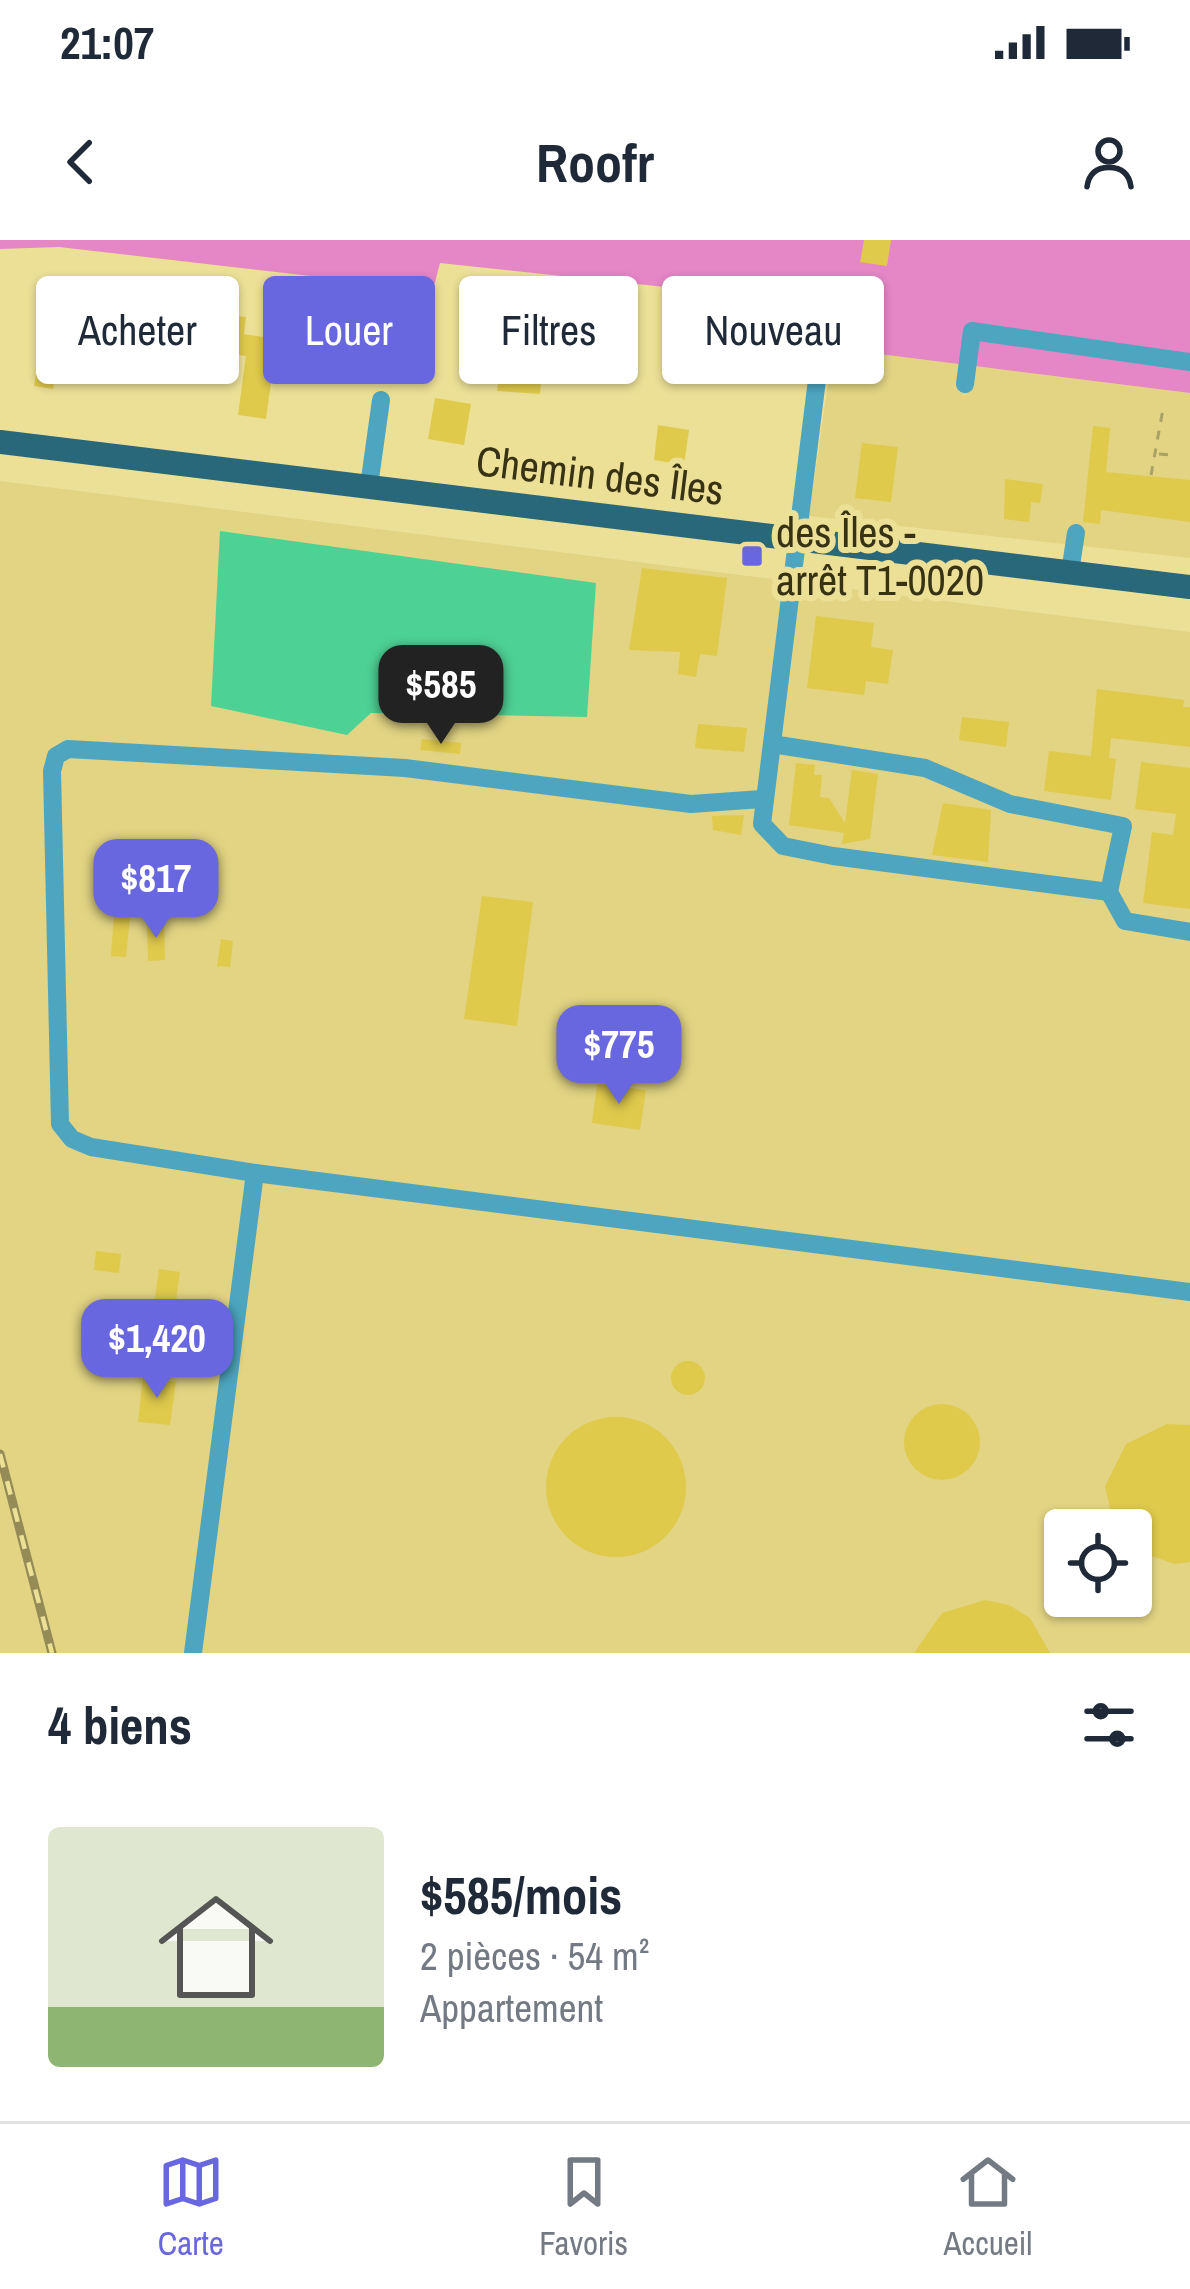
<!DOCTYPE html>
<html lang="fr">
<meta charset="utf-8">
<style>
:root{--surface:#fff;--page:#f2f2f3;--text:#1f2937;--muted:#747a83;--line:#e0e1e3;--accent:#6967e0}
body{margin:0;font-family:"Archivo Narrow",sans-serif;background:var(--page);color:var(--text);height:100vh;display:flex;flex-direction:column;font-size:45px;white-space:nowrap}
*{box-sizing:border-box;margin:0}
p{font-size:39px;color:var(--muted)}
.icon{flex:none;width:66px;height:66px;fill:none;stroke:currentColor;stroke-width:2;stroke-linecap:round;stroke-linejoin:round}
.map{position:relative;height:1413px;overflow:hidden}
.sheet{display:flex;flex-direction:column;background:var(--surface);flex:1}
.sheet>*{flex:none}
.banner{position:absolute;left:36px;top:36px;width:1119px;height:108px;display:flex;gap:24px}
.fabs{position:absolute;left:1044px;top:1269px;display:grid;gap:24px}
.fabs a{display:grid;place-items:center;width:108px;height:108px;border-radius:12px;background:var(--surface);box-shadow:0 3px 9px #0004;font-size:60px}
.price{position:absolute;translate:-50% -102px;padding:0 27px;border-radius:24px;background:var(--accent);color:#fff;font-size:39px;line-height:78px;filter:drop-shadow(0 3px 6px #0008)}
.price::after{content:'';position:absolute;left:50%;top:72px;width:36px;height:27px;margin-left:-18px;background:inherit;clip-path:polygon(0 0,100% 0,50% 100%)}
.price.current{background:#222;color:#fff}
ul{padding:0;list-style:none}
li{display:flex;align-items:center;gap:36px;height:300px;padding:0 48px}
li+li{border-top:3px solid var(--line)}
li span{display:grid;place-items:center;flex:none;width:336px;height:240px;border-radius:12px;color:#555}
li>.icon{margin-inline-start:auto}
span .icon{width:144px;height:144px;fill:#fffc;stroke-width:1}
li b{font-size:51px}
h2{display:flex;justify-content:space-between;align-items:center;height:144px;padding:0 48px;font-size:51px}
.pill{padding:0 42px;border-radius:12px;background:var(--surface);box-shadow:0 3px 9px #0004;font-size:42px;line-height:108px}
.pill.current{background:var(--accent);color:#fff}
.status{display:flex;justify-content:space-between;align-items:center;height:84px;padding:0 60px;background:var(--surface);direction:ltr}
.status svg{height:33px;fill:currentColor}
header{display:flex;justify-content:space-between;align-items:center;height:156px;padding:0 48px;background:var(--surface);font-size:54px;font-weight:800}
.tabs{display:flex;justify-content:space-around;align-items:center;height:168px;border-top:3px solid var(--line);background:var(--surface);font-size:33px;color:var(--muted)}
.tabs a{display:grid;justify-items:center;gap:6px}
.tabs .current{color:var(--accent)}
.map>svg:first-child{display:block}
</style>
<div class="status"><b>21:07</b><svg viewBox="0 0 49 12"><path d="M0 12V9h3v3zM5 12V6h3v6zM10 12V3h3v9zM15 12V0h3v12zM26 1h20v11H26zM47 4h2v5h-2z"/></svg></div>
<header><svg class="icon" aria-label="back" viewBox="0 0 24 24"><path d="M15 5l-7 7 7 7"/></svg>Roofr<svg class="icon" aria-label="person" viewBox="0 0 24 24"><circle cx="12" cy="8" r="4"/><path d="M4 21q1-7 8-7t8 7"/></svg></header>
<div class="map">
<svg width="1190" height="1413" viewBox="0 0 1190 1413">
<rect width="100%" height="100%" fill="#ece097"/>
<g fill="#e2d483" fill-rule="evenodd">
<path d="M833,108L1190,153V318L809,276Z"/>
<path d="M0,241L1190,392V1413H0ZM1065,1290H1131V1356H1065Z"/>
</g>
<path fill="#e586c7" d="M0,0H1190V153L840,109L843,66L440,23L433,50L59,7L0,9Z"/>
<path fill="#4ed195" d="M220,291L596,343L587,477L371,473L347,495L211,466Z"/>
<g fill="#dfca4c">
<path d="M864,0H891L887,26L860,22Z"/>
<path d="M228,75L246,77L244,94L269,98L268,105L339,115L336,136L273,128L266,179L238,175L246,116L223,113Z"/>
<path d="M505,101L527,104L524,127L542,129L540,154L497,151Z"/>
<path d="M38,122L57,125L53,149L34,146Z"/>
<path d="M435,158L471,164L464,205L428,199Z"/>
<path d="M658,185L689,190L684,225L654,220Z"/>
<path d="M1093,186L1110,188L1106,232L1190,240V282L1101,270L1100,284L1083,282Z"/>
<path d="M862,203L898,207L891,262L855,258Z"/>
<path d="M1005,239L1043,244L1040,263L1031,262L1029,282L1004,279Z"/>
<path d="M642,328L727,338L717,416L700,414L696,437L678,434L680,412L629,410Z"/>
<path d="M816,376L874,383L871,407L893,410L888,444L866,441L864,455L807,448Z"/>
<path d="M1097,449L1184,460L1183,467H1190V507L1111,498L1109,518L1116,519L1111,560L1044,551L1049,511L1091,516Z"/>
<path d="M962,477L1009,482L1006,507L959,500Z"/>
<path d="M698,484L747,488L744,512L695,508Z"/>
<path d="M422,499L461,503L460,514L420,510Z"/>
<path d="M1141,522L1190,528V669L1143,663L1152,592L1173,595L1176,574L1135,569Z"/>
<path d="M796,523L815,525L814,535H822L820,557L829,558L845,583L852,530L878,534L870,599L842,604L844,593L789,585Z"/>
<path d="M943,563L991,570L988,622L932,615Z"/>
<path d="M744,575L741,595L713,590L712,576Z"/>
<path d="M482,656L533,662L517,786L464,779Z"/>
<path d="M132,658L126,717L111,716L115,659Z"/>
<path d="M147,682H164L165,720L148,721Z"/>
<path d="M221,699L233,701L230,727L217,726Z"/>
<path d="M597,844L646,850L640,890L592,883Z"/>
<path d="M96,1011L121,1014L119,1033L94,1030Z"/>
<path d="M159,1029L180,1032L173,1083L182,1084L180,1096L169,1095L165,1119L147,1117Z"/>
<circle cx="688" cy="1138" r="17"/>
<path d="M143,1137L176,1142L170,1185L138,1182Z"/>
<circle cx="942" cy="1202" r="38"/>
<circle cx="616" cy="1247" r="70"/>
<path d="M1167,1184L1190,1185V1322L1175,1324L1131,1309V1290H1115L1105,1246L1126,1204Z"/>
<path d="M985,1360L1009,1365L1030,1378L1050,1413H914L942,1373Z"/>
</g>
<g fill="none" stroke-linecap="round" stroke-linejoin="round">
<g stroke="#aaa167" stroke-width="3" stroke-dasharray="9 9" stroke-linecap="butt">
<path d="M1159,214L1171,215"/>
<path d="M1151,235L1163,169"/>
</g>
<g stroke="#4da5bf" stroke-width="18">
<path d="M824,83L762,584L783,606L833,616L1109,652L1125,681L1190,692"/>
<path d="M965,144L972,91L1190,122"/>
<path d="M369,246L381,160"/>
<path d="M1070,332L1076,293"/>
<path d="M772,504L925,528L1010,564L1123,586L1109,652"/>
<path d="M762,559L691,564L405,528L68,509L56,516L52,531L60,884L72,899L91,907L255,933L1190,1052"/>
<path d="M193,1413L255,933"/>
</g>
<path stroke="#29687a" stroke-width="24" d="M0,202L1190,347"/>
<g stroke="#948b57" stroke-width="9">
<path id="rail" d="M0,1214L52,1413"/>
</g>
<use href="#rail" stroke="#ece097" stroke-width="4.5" stroke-dasharray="14" stroke-linecap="butt"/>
</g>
<rect fill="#6967e0" stroke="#ece097" stroke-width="4.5" x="740" y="304" width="24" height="24" rx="6"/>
<g text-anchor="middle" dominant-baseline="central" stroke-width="12" stroke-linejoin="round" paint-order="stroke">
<g font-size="42" fill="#373214" stroke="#ece097">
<text transform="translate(600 235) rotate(7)">Chemin des Îles</text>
</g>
<g font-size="42" fill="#373214" stroke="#ece097" text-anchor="start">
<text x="776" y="292">des Îles -<tspan x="776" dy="48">arrêt T1-0020</tspan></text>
</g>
</g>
</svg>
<div class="fabs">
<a><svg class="icon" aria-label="locate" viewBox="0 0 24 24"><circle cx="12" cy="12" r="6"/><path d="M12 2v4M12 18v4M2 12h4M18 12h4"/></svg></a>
</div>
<b class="price current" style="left:441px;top:507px">$585</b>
<b class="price" style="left:156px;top:701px">$817</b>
<b class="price" style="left:619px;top:867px">$775</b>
<b class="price" style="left:157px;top:1161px">$1,420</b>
<div class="banner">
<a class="pill">Acheter</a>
<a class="pill current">Louer</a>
<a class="pill">Filtres</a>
<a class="pill">Nouveau</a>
</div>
</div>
<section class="sheet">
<h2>4 biens<svg class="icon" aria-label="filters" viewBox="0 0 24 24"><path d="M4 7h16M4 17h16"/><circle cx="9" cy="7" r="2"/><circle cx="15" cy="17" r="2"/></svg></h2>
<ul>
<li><span style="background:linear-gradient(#dfe7d0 75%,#8fb573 0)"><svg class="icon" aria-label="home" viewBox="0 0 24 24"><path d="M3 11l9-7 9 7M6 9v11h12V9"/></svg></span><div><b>$585/mois</b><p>2 pièces · 54 m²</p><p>Appartement</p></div></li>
</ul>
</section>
<nav class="tabs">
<a class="current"><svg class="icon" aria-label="map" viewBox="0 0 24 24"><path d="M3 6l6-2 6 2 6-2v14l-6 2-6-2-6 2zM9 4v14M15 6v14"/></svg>Carte</a>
<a><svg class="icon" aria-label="saved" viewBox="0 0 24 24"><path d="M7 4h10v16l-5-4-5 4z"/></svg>Favoris</a>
<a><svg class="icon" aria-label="home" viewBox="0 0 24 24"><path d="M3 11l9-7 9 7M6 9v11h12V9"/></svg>Accueil</a>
</nav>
